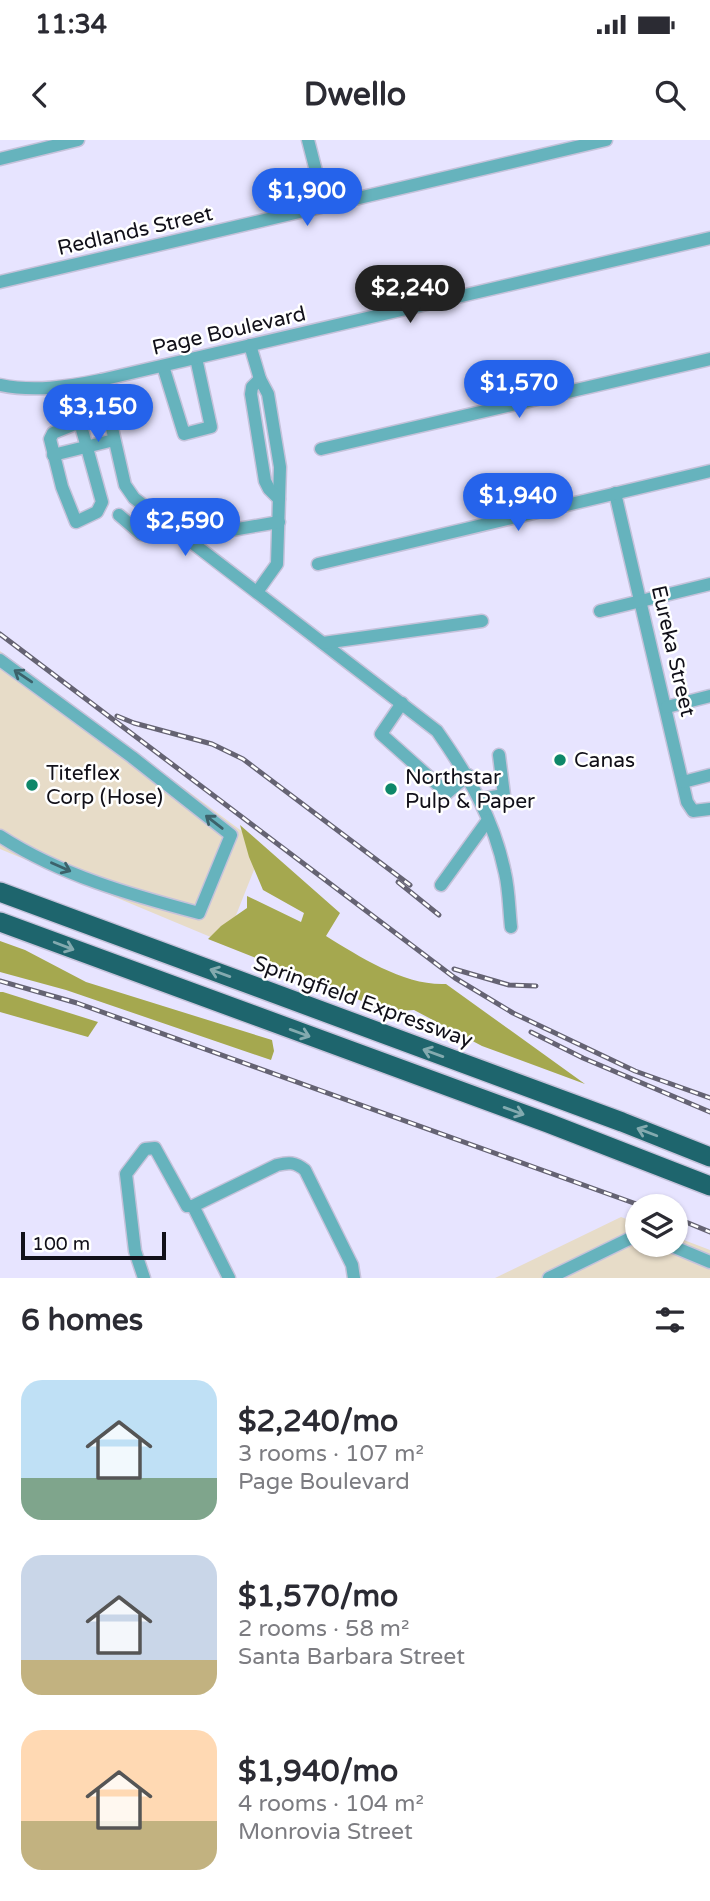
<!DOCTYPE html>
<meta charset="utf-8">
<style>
:root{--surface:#fff;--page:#f7f7f7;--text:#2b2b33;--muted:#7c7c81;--accent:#2563eb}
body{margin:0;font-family:"Varela Round",sans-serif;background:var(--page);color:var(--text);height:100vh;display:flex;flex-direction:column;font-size:26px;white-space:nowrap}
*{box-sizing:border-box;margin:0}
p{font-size:23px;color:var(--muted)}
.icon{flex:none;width:38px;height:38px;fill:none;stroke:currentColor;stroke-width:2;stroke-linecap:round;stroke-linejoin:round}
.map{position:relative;height:1138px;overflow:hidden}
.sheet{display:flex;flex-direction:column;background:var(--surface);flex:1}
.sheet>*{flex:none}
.fabs{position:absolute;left:625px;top:1054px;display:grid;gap:14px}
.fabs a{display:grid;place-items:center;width:63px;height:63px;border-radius:50%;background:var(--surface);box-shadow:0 2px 5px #0004;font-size:35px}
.scale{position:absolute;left:21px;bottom:18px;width:145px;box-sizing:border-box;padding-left:7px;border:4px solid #111019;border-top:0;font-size:19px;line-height:24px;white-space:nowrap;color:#111019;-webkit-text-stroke:5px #fff;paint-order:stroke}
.price{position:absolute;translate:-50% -60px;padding:0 16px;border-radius:24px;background:var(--accent);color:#fff;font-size:23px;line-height:46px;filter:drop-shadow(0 2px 4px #0008)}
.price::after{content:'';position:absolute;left:50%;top:42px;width:21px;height:16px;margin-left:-10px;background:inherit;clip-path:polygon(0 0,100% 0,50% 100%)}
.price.on{background:#222;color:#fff}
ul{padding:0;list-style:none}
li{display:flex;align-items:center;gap:21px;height:175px;padding:0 21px}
li span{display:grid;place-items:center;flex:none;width:196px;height:140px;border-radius:21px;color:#555}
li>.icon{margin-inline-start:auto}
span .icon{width:84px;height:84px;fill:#fffc;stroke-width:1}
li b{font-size:30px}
h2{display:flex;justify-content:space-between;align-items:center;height:84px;padding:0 21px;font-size:30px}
.status{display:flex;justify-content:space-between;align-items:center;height:49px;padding:0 35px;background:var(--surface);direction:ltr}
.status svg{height:19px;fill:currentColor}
header{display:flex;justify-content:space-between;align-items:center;height:91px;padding:0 21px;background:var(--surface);font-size:32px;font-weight:700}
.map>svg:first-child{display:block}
</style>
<div class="status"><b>11:34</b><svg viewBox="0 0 49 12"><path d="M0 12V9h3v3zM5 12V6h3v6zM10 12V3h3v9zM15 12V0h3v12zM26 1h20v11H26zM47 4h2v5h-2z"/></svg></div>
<header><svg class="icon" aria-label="back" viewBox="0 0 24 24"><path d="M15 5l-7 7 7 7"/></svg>Dwello<svg class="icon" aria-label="search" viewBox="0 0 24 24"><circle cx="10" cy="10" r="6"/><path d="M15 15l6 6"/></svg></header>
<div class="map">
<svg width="710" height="1138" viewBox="0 0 710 1138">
<rect width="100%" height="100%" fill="#e7e4ff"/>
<g fill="#e7dcc8">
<path d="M0,511L263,707L225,803L0,709Z"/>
<path d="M621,1077L637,1083V1104H676V1097L710,1110V1138H495Z"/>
</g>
<g fill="#a5a84f">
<path d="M240,685L340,773L326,796C360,817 405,846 446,844L585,944L482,906L414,870L385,872L340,851L208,799L221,786L247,768V756L301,782L304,773L263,750L249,717Z"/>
<path d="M0,801L25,810L86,842L272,900L274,911L271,920L66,850L0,832Z"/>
<path d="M0,852H3L98,882L88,897L0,872Z"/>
</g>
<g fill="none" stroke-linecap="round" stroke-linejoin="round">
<g stroke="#c5c2da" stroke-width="15">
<g id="minor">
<path d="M308,0L325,66"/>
<path d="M0,19L78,0"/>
<path d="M0,142L606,0"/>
<path d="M250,205L260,239L268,254L280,327L277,424L257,452"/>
<path d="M163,226L184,294L211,287L196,218"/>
<path d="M260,239L252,247L251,254L265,341L269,349L279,359"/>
<path d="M101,240L125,345L134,358L437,591C468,635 494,679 505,733C509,750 509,769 511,787"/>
<path d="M0,245C34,252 67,247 101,240L710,98"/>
<path d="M75,284L81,286L102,362L97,372L76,382L62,347L50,299L53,293Z"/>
<path d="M321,309L710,219"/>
<path d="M53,315L114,300"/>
<path d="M615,353L687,662L693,671L710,669"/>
<path d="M119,375L141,394L146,395L161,379"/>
<path d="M185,398L279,382"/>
<path d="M318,424L710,331"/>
<path d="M600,471L710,444"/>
<path d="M323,503L482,481"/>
<path d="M0,520L132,617L231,695L199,773C131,755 60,735 0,696"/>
<path d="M402,563L381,594L447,653L468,635"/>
<path d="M667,567L710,556"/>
<path d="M683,642L710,635"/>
<path d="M480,659L504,655L499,615"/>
<path d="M441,745L488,680"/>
<path d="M193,1066L229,1138"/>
<path d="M667,1104L710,1122"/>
<path d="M144,1138L135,1111L126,1034L145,1009L155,1008L187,1066H193L277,1025C289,1022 295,1022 305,1030L352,1125L354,1138"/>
<path d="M549,1138L637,1095"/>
</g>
</g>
<g stroke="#c5c2da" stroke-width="22">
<g id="highway">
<path d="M0,752L622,982L710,1017"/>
<path d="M0,782L548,983L710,1046"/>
</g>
</g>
<use href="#minor" stroke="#66b3bd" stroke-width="12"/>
<use href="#highway" stroke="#1e656d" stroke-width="19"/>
<g stroke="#656373" stroke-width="5">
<g id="rail">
<path d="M0,494L455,838L513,873L635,931L710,958"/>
<path d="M117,576L134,583L212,604L243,619L410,745"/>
<path d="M398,742L439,775"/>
<path d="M454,829L509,845L536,846"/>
<path d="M0,841L77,863L642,1066"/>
<path d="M531,892L583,918L710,972"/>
<path d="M676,1078L710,1092"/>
</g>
</g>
<use href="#rail" stroke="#fff" stroke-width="2.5" stroke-dasharray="8" stroke-linecap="butt"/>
</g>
<defs><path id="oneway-shaft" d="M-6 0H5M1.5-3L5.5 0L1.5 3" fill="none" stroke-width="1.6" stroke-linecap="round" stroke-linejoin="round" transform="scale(1.75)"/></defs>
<g stroke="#3c626b">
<use href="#oneway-shaft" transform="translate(23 536) rotate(-146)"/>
<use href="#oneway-shaft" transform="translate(214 682) rotate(-142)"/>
<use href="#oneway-shaft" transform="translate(61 727) rotate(24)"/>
</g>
<g stroke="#83aaaf">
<use href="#oneway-shaft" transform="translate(64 806) rotate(21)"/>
<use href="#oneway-shaft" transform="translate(220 833) rotate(-160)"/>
<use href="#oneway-shaft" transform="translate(300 893) rotate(20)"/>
<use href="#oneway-shaft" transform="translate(433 913) rotate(-160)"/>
<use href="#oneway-shaft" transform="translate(514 971) rotate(20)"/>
<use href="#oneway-shaft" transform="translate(647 992) rotate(-159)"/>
</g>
<g fill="#0e8769" stroke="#fff" stroke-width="2.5">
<circle cx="560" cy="620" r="7"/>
<circle cx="32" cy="645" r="7"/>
<circle cx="391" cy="649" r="7"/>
</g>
<g text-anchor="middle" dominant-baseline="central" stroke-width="5" stroke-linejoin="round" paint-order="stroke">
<g font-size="21" fill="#111019" stroke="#fff">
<text transform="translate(135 91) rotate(-13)">Redlands Street</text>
<text transform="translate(229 191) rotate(-13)">Page Boulevard</text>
<text transform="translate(673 511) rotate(77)">Eureka Street</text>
<text transform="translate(363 862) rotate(20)">Springfield Expressway</text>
</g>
<g font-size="21" fill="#111019" stroke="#fff" text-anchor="start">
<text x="574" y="620">Canas</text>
<text x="46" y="633">Titeflex<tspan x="46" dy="24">Corp (Hose)</tspan></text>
<text x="405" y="637">Northstar<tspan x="405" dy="24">Pulp &amp; Paper</tspan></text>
</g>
</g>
</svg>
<div class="fabs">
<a><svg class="icon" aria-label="layers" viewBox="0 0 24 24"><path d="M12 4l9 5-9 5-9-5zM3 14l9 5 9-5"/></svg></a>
</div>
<div class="scale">100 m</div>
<b class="price" style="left:307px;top:88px">$1,900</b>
<b class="price on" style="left:410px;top:185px">$2,240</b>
<b class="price" style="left:519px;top:280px">$1,570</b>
<b class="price" style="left:98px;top:304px">$3,150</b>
<b class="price" style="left:518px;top:393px">$1,940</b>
<b class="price" style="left:185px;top:418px">$2,590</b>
</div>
<section class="sheet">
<h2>6 homes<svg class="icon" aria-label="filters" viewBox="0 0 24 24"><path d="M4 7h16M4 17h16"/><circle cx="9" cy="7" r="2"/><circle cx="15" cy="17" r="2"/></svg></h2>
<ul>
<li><span style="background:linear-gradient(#bfe0f5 70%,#7fa58c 0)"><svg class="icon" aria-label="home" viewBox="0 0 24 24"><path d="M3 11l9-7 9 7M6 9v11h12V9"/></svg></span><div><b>$2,240/mo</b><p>3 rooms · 107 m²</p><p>Page Boulevard</p></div></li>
<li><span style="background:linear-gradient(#c9d6e8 75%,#c2b280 0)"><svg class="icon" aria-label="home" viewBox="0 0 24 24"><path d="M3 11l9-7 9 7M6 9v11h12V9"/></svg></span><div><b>$1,570/mo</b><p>2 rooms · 58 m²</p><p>Santa Barbara Street</p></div></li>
<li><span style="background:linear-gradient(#ffd9b3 65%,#c2b280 0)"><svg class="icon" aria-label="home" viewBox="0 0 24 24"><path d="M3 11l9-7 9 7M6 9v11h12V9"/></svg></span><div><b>$1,940/mo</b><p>4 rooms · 104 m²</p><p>Monrovia Street</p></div></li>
</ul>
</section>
